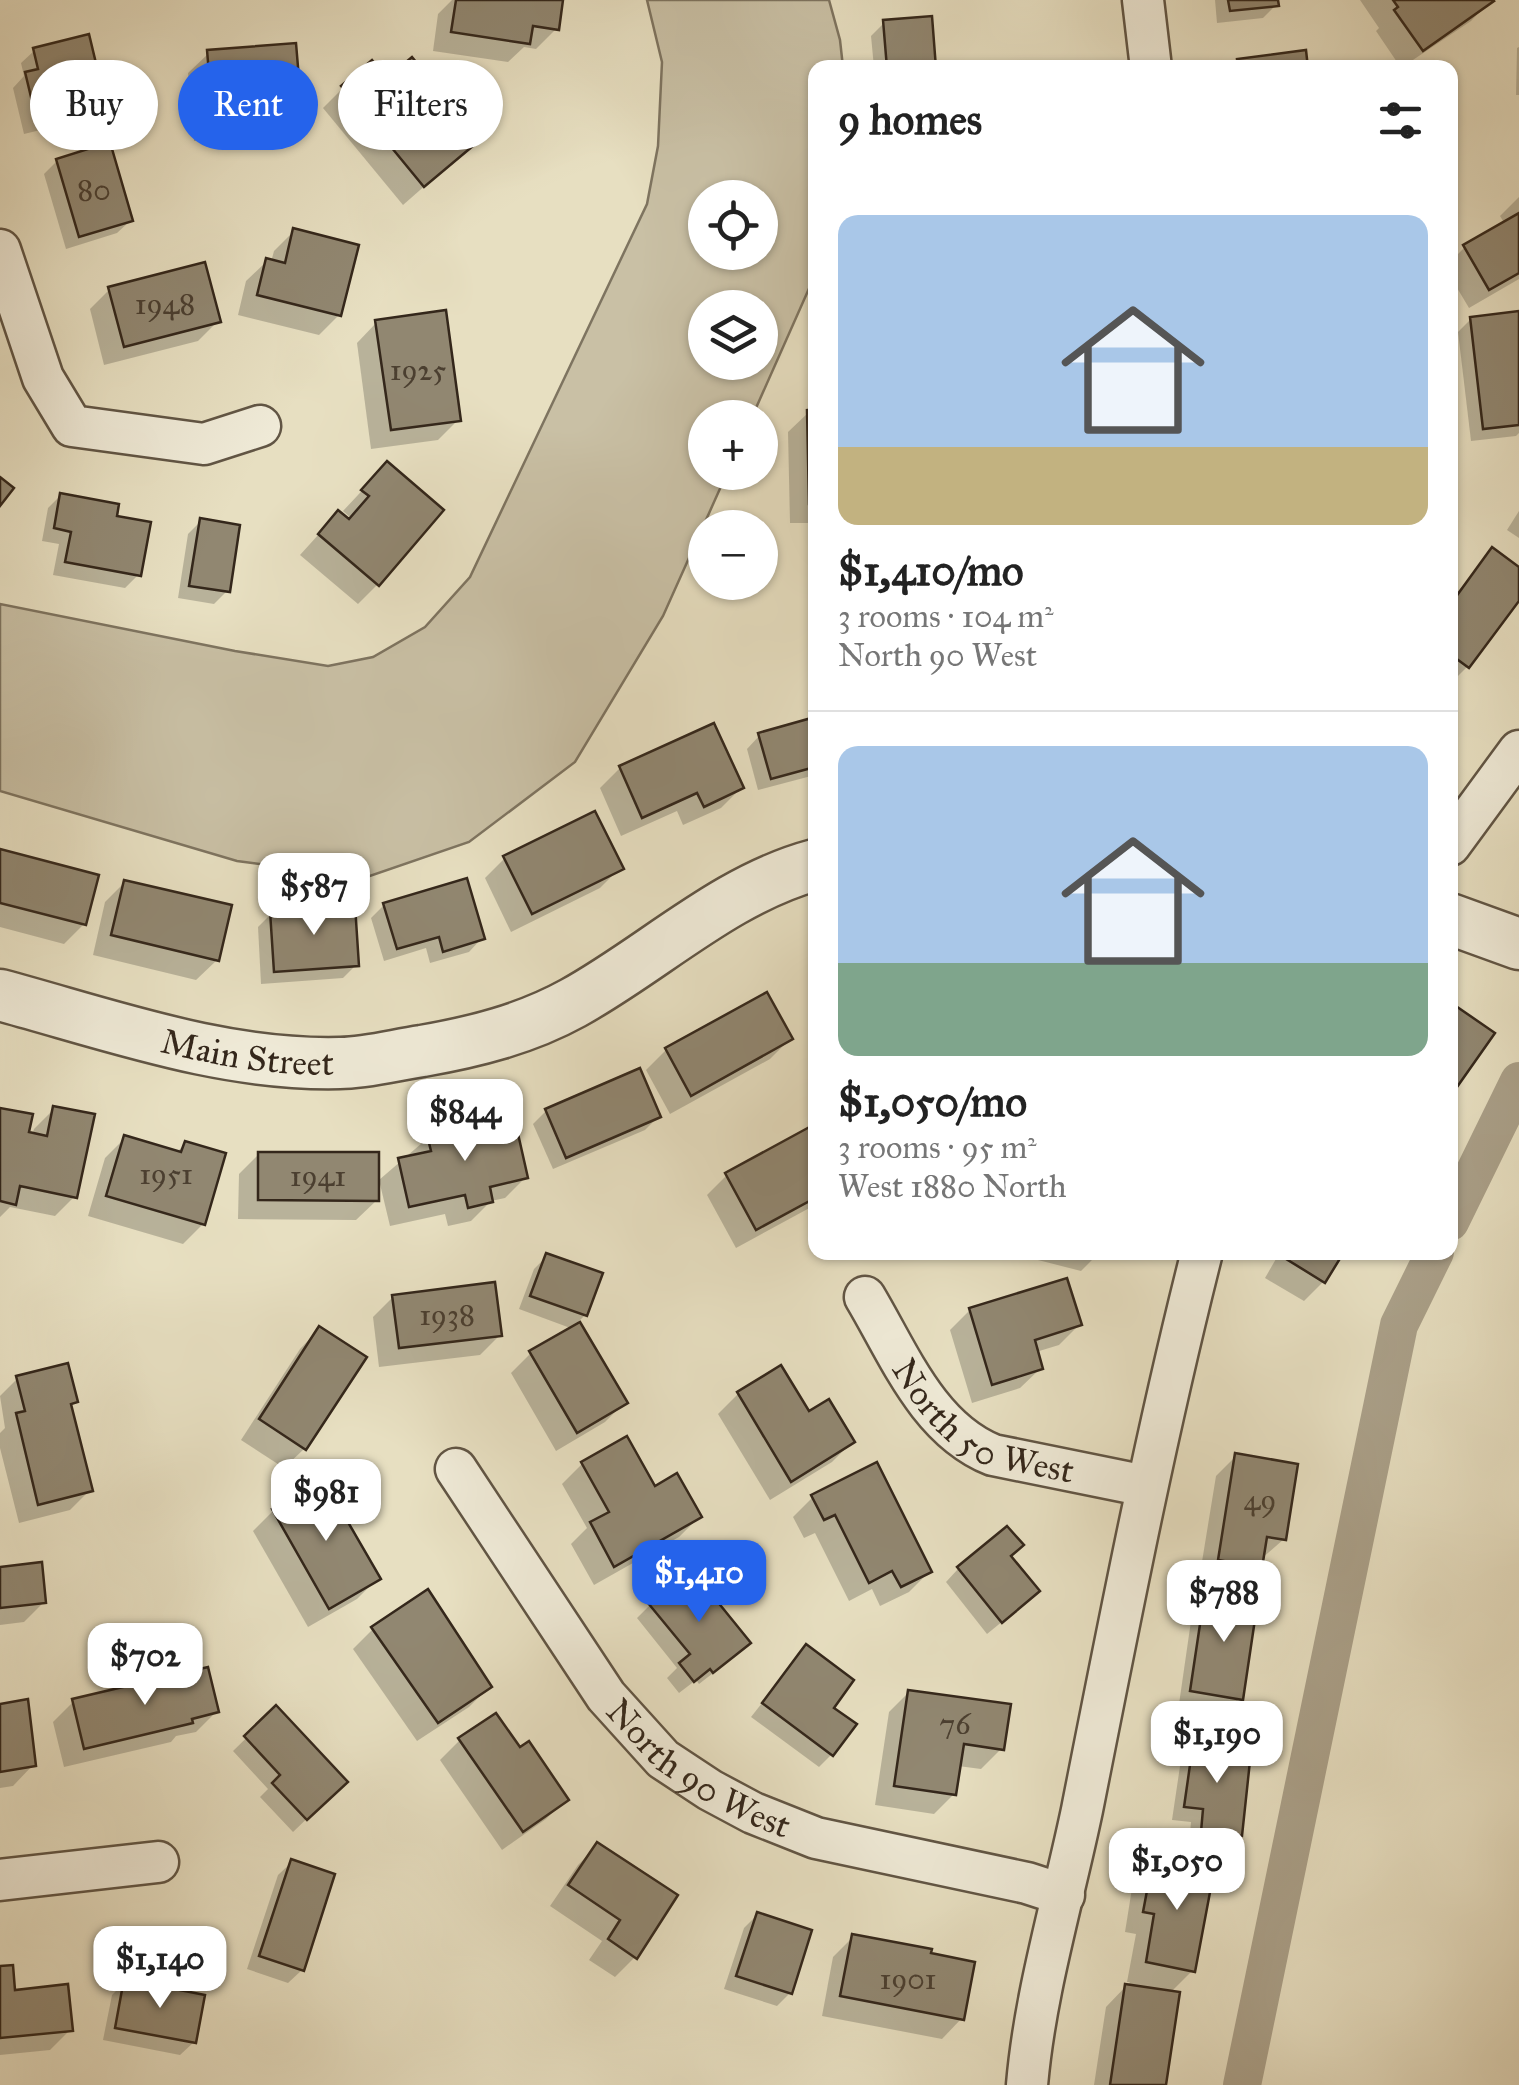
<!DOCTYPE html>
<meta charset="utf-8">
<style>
:root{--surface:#fff;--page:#f6f6f6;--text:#222;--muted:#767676;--line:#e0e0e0;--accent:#2563eb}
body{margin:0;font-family:"IM FELL Great Primer",serif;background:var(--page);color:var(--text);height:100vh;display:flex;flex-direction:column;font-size:38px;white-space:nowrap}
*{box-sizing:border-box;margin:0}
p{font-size:32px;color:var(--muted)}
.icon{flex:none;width:55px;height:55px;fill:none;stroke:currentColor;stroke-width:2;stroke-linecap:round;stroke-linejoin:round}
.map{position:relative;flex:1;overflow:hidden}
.sheet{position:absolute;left:808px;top:60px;width:650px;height:1200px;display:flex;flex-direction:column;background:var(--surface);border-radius:20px;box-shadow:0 2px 8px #0004}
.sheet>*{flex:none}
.top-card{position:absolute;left:30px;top:60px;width:628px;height:90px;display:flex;gap:20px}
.fabs{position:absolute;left:688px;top:180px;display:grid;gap:20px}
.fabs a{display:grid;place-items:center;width:90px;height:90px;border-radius:50%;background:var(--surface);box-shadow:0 2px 8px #0004;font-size:50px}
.price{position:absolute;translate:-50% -85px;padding:0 22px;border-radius:20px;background:#fff;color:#222;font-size:32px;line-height:65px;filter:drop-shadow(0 2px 5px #0008)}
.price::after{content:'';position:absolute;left:50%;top:60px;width:30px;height:22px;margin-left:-15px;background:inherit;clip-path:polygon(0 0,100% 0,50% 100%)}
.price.on{background:var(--accent);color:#fff}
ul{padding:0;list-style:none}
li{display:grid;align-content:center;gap:20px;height:530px;padding:0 30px}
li+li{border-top:2px solid var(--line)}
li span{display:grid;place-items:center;height:310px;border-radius:20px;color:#555}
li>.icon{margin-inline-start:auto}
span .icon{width:180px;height:180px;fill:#fffc;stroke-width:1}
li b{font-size:42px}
h2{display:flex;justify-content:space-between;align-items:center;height:120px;padding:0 30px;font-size:42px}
.tag{padding:0 35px;border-radius:45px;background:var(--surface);box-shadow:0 2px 8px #0004;font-size:35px;line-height:90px}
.tag.on{background:var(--accent);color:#fff}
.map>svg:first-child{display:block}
</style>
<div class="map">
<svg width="1519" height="2085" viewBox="0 0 1519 2085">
<rect width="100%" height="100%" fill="#e7dfc1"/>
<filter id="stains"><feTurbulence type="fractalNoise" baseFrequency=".002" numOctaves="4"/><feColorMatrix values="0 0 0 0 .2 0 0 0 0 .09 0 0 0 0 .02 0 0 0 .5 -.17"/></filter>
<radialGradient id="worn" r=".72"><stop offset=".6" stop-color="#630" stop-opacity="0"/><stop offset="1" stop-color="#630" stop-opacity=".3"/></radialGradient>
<path fill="#c9c0a5" stroke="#7e7460" stroke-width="2.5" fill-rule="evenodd" d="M647,0H829L840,40L843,67L815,68V275L752,417L705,418V472L727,473L663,616L575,762L469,842L364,878L237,861L0,791V604L235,651L328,666L373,657L425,627L470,577L647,204L658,146L662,62ZM705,198H760V252H705ZM705,308H760V362H705Z"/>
<g fill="#0003">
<path d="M452,0H560L557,28L536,49L524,47L508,62L433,51L438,14Z"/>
<path d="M1215,0H1276V5L1263,18L1217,23Z"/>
<path d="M1360,0H1490V1L1471,21L1401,68L1376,31L1379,28Z"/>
<path d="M884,23L934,68H874L871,36Z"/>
<path d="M1519,47V95H1516L1517,48Z"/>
<path d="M35,50L103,104L90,118L24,134L13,88L24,76L21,63Z"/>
<path d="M209,53L297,78L278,97L280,116L260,136L194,141L188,73Z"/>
<path d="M386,82L477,140L403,205L323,108L343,88Z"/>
<path d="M57,161L131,220L117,233L66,249L44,174Z"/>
<path d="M1519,197V279L1469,308L1450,276V262L1465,247L1505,224L1500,216Z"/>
<path d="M294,231L339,315L319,335L238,315L246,281L267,261L271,262L274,251Z"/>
<path d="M110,289L218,321L198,341L104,365L90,309Z"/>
<path d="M1471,319L1519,335V433L1516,436L1471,441L1458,332Z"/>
<path d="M377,322L458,420L438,440L371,449L357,343Z"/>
<path d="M809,412H815V523H790L788,432Z"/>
<path d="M387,464L377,585L358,604L300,555L319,534L351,518L343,511Z"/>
<path d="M61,495L114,518L138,575L125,588L53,575L59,544L42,541L48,508Z"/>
<path d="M1519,511V538L1507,530Z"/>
<path d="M201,521L227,591L214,604L178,598L188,534Z"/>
<path d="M1492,551L1519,570V596L1468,666L1450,684V601Z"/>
<path d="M815,720V775L758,790L747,749L760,735Z"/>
<path d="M620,768L741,788L721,808L683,825L677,811L621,836L600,788Z"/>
<path d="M0,852L84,924L64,944L0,927Z"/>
<path d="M505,858L620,868L600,888L511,932L485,878Z"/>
<path d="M125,882L217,960L196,980L93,955L105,902Z"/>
<path d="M384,905L482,938L469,952L430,963L426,948L384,961L371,918Z"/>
<path d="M271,914L356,965L343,978L261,984L258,927Z"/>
<path d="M790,1039L770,1059L670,1114L646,1070L666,1050Z"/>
<path d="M54,1109L75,1196L55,1216L10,1207L0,1217V1110L26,1134L32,1136L34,1129Z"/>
<path d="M546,1111L658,1117L645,1130L553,1169L533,1124Z"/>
<path d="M815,1126V1205L736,1248L707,1195L727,1175Z"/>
<path d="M429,1137L525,1178L505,1198L491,1201L471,1221L448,1226L445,1214L390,1226L379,1180Z"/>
<path d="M125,1138L176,1153L185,1144L203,1224L183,1244L88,1216L105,1158Z"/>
<path d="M259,1154L377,1200L356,1220L238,1219L239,1174Z"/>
<path d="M1035,1252H1100L1081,1271L1034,1259Z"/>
<path d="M1280,1252H1341L1324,1281L1304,1301L1265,1278Z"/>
<path d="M547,1256L585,1315L578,1322L625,1402L605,1422L556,1451L511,1373L531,1353L573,1329L519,1309L534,1269Z"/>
<path d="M393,1297L500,1335L480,1355L379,1367L373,1317Z"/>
<path d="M970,1310L1079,1325L1059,1345L1036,1352L1041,1368L1020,1388L972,1403L950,1330Z"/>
<path d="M319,1329L304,1449L284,1468L241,1440L300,1349Z"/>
<path d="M17,1379L76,1402L69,1408L90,1490L70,1510L19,1523L0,1448V1433L5,1428L0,1396Z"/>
<path d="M738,1394L808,1414L852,1442L832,1462L770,1500L718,1414Z"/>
<path d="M1236,1456L1284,1539L1261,1559L1259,1567L1239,1587L1199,1580L1216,1476Z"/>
<path d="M582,1464L654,1489L699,1517L679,1537L594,1585L571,1544L587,1528L562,1484Z"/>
<path d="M813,1497L929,1572L909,1592L880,1606L872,1589L849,1601L815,1533L804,1538L793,1517Z"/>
<path d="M273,1511L377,1579L357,1599L308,1627L253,1531Z"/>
<path d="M1009,1557L1024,1604L987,1634L946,1582L958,1569Z"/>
<path d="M0,1569L44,1602L24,1622L0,1625Z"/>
<path d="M1206,1594L1240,1698L1227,1711L1179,1704L1193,1607Z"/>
<path d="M650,1605L735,1656L699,1684L696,1680L679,1693L667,1678L677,1668L637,1618Z"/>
<path d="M373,1629L489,1687L469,1707L417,1741L353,1649Z"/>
<path d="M806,1647L831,1708L832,1754L819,1767L751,1717Z"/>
<path d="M909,1692L1001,1749L981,1769L958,1766L954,1794L934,1814L875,1805L889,1712Z"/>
<path d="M73,1702L216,1712L196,1732L176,1736L171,1742L64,1767L53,1722Z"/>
<path d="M0,1706L33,1765L13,1786L0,1788Z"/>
<path d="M276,1709L345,1782L293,1832L260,1797L268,1789L233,1751Z"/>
<path d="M1196,1733L1215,1760L1240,1835L1227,1848L1189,1844L1191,1822L1172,1820L1183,1746Z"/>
<path d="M460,1740L519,1751L566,1799L546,1819L502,1850L440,1760Z"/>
<path d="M598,1845L635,1957L615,1977L589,1960L602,1941L550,1906L578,1865Z"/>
<path d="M292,1862L302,1970L288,1983L247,1969L278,1875Z"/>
<path d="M1153,1862L1193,1970L1170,1993L1164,2085H1094L1106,2007L1130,1982H1127L1136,1934L1125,1932L1133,1882Z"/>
<path d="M757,1915L790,1993L777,2006L724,1989L744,1928Z"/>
<path d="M853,1937L962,2018L942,2039L822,2016L833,1957Z"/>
<path d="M0,1969L13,1992L70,2030L50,2050L0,2055Z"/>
<path d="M125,1982L194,2042L180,2055L103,2040L112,1995Z"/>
</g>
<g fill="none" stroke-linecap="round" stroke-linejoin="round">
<g stroke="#aaa089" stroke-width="38">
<path d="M1450,1222L1519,1081"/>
<path d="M1242,2085L1399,1325L1435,1252"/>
</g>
</g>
<g fill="#918771" stroke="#34271b" stroke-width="2.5">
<path d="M456,0H563L559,30L533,26L530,44L451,32Z"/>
<path d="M1228,0H1278L1279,6L1230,11Z"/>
<path d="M1393,0H1493L1494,1L1423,51L1394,10L1398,7Z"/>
<path d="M932,16L936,68H887L883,20Z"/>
<path d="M89,34L106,105L37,122L25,72L38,69L33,48Z"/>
<path d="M296,43L299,79L279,80L282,117L213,122L207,50Z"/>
<path d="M1306,50L1308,68H1238L1237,59Z"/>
<path d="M412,57L480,140L424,187L341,86L372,60L387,78Z"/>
<path d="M110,142L133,221L79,237L56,159Z"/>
<path d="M1519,213V273L1489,290L1463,245Z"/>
<path d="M293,228L359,245L341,316L257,295L266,258L285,263Z"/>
<path d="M205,262L221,322L124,347L108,287Z"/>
<path d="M446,310L461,421L391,430L375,320Z"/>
<path d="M1519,311V425L1483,429L1470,317Z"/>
<path d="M815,409V504H809L807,410Z"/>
<path d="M387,461L444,510L379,586L318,534L338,510L349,519L369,496L361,490Z"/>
<path d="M0,477L14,488L0,506Z"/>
<path d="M60,493L119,504L117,516L151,522L141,576L65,562L71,532L54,528Z"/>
<path d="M200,518L240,525L230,592L189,586Z"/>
<path d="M1492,547L1519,567V601L1469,668L1450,654V605Z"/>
<path d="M815,717V767L771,779L758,733Z"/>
<path d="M714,723L744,788L704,807L697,793L642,818L619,766Z"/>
<path d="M595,811L624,869L532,914L503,856Z"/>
<path d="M0,849L99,875L86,925L0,903Z"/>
<path d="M467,878L485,939L443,952L439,937L397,949L383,903Z"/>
<path d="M124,880L232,905L219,961L111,935Z"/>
<path d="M355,905L359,966L274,972L270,911Z"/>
<path d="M767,992L793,1039L691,1096L665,1048Z"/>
<path d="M1450,1002L1495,1033L1450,1097Z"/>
<path d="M640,1068L661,1117L566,1158L545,1109Z"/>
<path d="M53,1106L95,1114L77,1198L20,1186L16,1205L0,1201V1108L33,1114L29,1132L47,1136Z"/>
<path d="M514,1116L528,1178L490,1187L493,1202L468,1208L465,1195L409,1207L398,1158L431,1151L427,1135Z"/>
<path d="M815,1124V1198L756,1230L725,1173Z"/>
<path d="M124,1135L181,1152L185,1141L226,1153L205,1225L106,1196Z"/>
<path d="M258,1152H379V1201L258,1200Z"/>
<path d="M1286,1252H1344L1325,1283L1283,1257Z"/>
<path d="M546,1253L603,1273L587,1316L530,1296Z"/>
<path d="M1067,1278L1082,1325L1035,1340L1043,1369L992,1385L969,1308Z"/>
<path d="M495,1282L502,1336L399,1348L392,1295Z"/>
<path d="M580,1322L628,1403L577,1433L529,1351Z"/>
<path d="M319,1326L367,1357L306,1450L259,1419Z"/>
<path d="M68,1363L78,1402L71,1404L93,1491L38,1505L16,1413L25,1411L16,1376Z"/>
<path d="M781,1365L809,1411L829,1399L855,1442L791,1482L737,1392Z"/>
<path d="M627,1436L655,1486L677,1473L702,1517L614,1567L590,1522L609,1512L581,1462Z"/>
<path d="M1235,1453L1298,1464L1286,1540L1267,1537L1262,1568L1218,1560Z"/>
<path d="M877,1462L932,1572L901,1587L892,1571L869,1583L835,1515L824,1520L811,1495Z"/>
<path d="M323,1479L381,1579L329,1609L272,1509Z"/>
<path d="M1007,1526L1024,1545L1011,1556L1040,1591L1002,1623L957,1567Z"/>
<path d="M42,1562L46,1603L0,1608V1567Z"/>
<path d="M691,1569L751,1643L713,1673L710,1669L694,1682L679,1663L690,1654L648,1603Z"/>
<path d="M428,1589L492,1687L438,1723L371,1627Z"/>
<path d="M1205,1591L1258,1599L1243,1700L1190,1691Z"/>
<path d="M806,1644L854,1680L834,1708L857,1724L833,1756L762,1703Z"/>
<path d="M208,1667L219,1712L192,1719L193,1723L84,1749L72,1699Z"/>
<path d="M908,1690L1011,1704L1004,1750L964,1744L956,1795L894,1786Z"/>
<path d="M28,1699L36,1766L0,1772V1704Z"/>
<path d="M276,1705L348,1782L307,1820L272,1783L280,1775L244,1736Z"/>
<path d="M496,1713L520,1747L529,1741L569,1800L523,1832L458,1738Z"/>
<path d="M1195,1730L1221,1733L1218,1758L1250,1761L1242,1836L1201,1832L1203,1809L1184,1807Z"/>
<path d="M597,1842L678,1895L637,1959L608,1939L620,1920L568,1885Z"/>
<path d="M291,1859L335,1874L304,1971L259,1956Z"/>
<path d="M1153,1859L1214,1871L1195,1972L1146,1962L1154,1914L1143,1912Z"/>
<path d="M757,1912L812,1930L792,1994L736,1976Z"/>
<path d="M852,1934L932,1949L931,1953L975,1962L964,2020L840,1996Z"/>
<path d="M13,1965L15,1990L68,1984L73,2031L0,2038V1966Z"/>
<path d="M124,1979L205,1995L196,2043L115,2028Z"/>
<path d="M1125,1984L1180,1992L1166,2085H1110Z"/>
</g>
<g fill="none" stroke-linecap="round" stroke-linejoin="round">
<g stroke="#615544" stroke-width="45">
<g id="minor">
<path d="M1143,0L1151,68"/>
<path d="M0,250L43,378L72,426L204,444L260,426"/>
<path d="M1450,845L1519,751"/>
<path id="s1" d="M865,1297C899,1354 928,1429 993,1455L1146,1486"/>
<path id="s2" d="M456,1469L606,1696L663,1759L710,1790L753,1813L816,1838L1027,1883L1064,1895"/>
<path d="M0,1880L158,1862"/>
<path d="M1027,2085C1035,1992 1063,1901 1082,1810C1119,1623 1155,1437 1202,1252"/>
</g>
</g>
<g stroke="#615544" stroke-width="55">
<g id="tertiary">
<path d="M1450,919L1519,944"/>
<path id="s3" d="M0,995C111,1025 223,1066 340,1063C367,1063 395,1055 422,1051C474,1042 526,1029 573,1003C653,959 725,889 815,865"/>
</g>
</g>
<use href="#minor" stroke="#efead7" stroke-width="40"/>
<use href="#tertiary" stroke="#efead7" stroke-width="50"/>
</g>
<g text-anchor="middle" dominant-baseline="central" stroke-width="8" stroke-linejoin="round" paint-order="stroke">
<g font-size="30" fill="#4b3f30">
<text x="94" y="190">80</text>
<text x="165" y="304">1948</text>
<text x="418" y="370">1925</text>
<text x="166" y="1174">1951</text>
<text x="318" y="1176">1941</text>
<text x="447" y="1315">1938</text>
<text x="1260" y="1500">49</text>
<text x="955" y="1724">76</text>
<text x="908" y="1979">1901</text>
</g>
<g font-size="35" fill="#34271b" stroke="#efead7">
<text stroke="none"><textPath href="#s3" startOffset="255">Main Street</textPath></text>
<text stroke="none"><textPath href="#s1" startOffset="182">North 50 West</textPath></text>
<text stroke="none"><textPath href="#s2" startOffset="392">North 90 West</textPath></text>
</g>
</g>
<rect width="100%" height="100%" filter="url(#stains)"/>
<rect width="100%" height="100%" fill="url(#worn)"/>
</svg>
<div class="fabs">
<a><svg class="icon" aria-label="locate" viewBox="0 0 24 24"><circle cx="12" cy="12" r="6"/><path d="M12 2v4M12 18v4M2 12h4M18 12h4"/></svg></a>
<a><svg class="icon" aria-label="layers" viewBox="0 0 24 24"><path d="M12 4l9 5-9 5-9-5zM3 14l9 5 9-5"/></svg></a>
<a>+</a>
<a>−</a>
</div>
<b class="price" style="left:314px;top:938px">$587</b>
<b class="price" style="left:465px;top:1164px">$844</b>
<b class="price" style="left:326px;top:1544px">$981</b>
<b class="price on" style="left:699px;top:1625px">$1,410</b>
<b class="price" style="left:1224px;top:1645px">$788</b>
<b class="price" style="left:145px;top:1708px">$702</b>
<b class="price" style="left:1217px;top:1786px">$1,190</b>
<b class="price" style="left:1177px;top:1913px">$1,050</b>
<b class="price" style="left:160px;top:2011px">$1,140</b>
<div class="top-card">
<a class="tag">Buy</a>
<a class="tag on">Rent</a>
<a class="tag">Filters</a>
</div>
<section class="sheet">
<h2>9 homes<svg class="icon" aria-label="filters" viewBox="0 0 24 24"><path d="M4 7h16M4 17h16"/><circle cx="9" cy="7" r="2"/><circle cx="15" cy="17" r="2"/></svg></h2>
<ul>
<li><span style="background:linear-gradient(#a9c7e8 75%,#c2b280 0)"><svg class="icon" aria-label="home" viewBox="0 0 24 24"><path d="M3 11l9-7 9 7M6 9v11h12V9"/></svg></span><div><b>$1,410/mo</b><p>3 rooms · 104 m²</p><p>North 90 West</p></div></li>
<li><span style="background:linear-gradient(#a9c7e8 70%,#7fa58c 0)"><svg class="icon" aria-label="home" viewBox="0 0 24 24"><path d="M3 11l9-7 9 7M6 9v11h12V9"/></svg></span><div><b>$1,050/mo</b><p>3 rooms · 95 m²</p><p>West 1880 North</p></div></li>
</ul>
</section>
</div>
